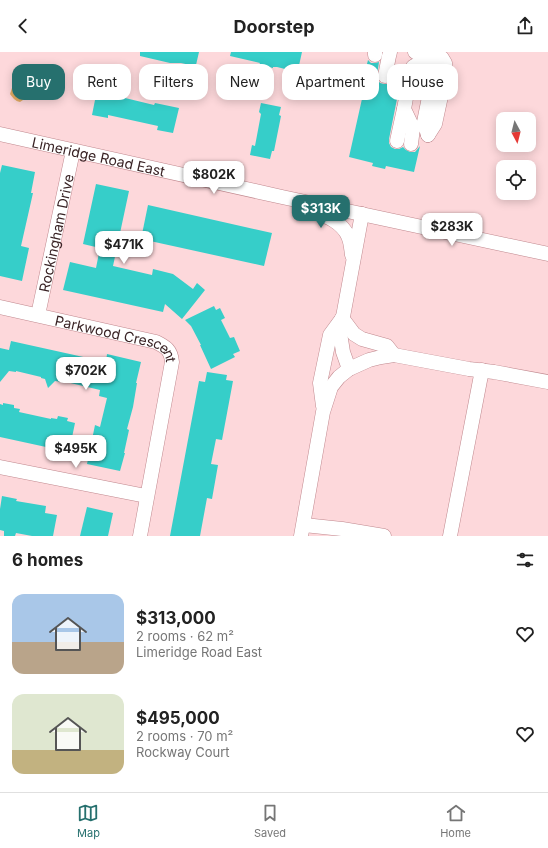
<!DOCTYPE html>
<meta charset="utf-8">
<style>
:root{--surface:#fff;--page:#f2f2f2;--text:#222;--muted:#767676;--line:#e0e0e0;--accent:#26706e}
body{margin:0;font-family:Inter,sans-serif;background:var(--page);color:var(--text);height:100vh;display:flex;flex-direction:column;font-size:15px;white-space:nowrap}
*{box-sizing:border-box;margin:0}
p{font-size:13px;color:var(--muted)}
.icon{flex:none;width:22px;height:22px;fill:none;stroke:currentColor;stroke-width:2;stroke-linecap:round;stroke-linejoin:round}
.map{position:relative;height:484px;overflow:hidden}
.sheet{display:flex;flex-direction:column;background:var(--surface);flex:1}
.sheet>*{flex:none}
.top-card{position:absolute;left:12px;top:12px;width:524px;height:36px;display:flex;gap:8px}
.needle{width:26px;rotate:173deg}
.fabs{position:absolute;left:496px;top:60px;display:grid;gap:8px}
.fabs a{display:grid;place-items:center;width:40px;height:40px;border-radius:8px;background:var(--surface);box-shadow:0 2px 10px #0003;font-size:20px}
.price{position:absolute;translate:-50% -34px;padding:0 9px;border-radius:8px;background:#fff;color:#222;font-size:13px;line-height:26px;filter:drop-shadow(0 1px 2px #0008)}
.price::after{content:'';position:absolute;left:50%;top:24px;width:12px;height:9px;margin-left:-6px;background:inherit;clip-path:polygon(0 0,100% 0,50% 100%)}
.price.on{background:var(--accent);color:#fff}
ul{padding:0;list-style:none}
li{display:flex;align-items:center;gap:12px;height:100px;padding:0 12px}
li span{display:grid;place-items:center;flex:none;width:112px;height:80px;border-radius:12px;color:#555}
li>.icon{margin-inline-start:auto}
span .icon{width:48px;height:48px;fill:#fffc;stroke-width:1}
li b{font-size:17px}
h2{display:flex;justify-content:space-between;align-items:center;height:48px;padding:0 12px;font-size:17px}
.tag{padding:0 14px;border-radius:12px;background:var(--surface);box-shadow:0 2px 10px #0003;font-size:14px;line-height:36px}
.tag.on{background:var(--accent);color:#fff}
header{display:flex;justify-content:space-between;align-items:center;height:52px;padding:0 12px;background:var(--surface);font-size:18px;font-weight:700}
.tabs{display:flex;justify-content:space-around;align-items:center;height:56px;border-top:1px solid var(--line);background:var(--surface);font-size:11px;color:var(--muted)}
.tabs a{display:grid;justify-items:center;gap:2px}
.tabs .on{color:var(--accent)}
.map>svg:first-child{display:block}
</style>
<header><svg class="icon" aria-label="back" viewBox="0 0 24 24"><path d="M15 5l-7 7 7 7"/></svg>Doorstep<svg class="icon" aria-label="share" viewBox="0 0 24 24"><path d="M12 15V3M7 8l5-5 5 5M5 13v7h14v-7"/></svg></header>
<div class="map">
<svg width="548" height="484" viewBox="0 0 548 484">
<rect width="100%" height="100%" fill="#fdd8db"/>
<path fill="#e3ab63" d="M22,23L35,27L37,31L32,44L26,46L20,50C15,49 13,46 10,42L12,36L17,35L19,26Z"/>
<g fill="#36cec9">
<path d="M140,0H199L196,13L190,12V13L181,11H170L140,4Z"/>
<path d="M231,0H302L298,18L294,17L293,19L277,15H273V16L259,13L260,11L230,4Z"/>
<path d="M368,8L371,11H375L379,10L377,23V27L380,31L384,32H388L392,29L393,25L401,27L389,87V91L391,95L395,97H399L403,95L406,98L410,100H415L420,94L414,120L386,114L385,117L372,114L373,111L349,105L368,20H365Z"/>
<path d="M97,38L121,44V45L154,53L155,51L179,56L173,81L157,78L158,74L108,63V66L92,63Z"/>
<path d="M261,51L281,55L279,63L281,64L274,99H272L270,107L250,103L252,93L255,94L261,62L259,60Z"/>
<path d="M2,113L35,120L31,141H33L21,194L29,196L22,229L0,224V121Z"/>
<path d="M96,132L129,139L113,214L152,223L153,217L173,222L193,237L197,231L205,238L182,267L165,252L163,260L63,238L70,210L96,216L100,196L83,192Z"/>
<path d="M148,153L272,181L264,214L141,187Z"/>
<path d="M214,254L216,258L220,256L225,266L221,268L230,286L234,285L240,299L233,302L235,305L211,317L200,293H201L191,274L185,268Z"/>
<path d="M11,289L106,310L107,302L141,310L136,331H137L133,355L127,377L129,378L124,401H125L120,419L87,412L95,373L100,375L107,346L99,344L100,338L62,329V330L55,329L48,336L45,327L41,326V325L16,319V320L9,319L0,330V296L9,298Z"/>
<path d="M207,320L227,323L226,328L233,329L222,388L216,387L211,412L218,413L212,447L207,446L200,484H170L199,329L205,330Z"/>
<path d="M3,351L14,353V356L20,357L19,360L51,367V366L57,367L58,364L68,366L67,369L75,371L69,400L0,385V352L3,353Z"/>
<path d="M2,444L17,447L16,449L46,454L45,461L57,463L53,484H32L16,481L15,484H4V479L0,478V457Z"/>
<path d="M87,455L113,461L108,484H80Z"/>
</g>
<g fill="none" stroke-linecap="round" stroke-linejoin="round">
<g stroke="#c0888e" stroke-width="15">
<g id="minor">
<path d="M415,0L433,10L435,12"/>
<path d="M375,3V0"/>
<path d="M385,24L389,4L390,0"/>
<path id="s1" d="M0,82L282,145L548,202"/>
<path d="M428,83L435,72L446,21L445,11L442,6L432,0"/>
<path d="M397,89L404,57"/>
<path d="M411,92L413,76L404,57L411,19C412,17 412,15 414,14C420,10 429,12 432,18C432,19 433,24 433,25L424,70L428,83"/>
<path d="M308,157C322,163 341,168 348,184C351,190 351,196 352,203"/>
<path id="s2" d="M0,255L156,290C166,295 171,298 172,310L140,484"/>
<path id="s3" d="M38,263L73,99"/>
<path d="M342,266L354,282L362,287L387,294L394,303"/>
<path d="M349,317L343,300L340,281L362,162"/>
<path d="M323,354L320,331L330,283L341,268"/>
<path d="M0,415L146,444"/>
<path d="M304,473L342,477L384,484"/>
<path d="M301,484L323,360L331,335L339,325L349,317L369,308L381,305L394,303L469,317L494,320L548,330"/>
<path d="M450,484L482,318"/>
</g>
</g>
<use href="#minor" stroke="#fff" stroke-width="14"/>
</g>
<g text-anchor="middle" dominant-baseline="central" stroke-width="3" stroke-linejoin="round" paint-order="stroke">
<g font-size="14" fill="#392325" stroke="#f9eced">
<text stroke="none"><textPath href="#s1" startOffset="101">Limeridge Road East</textPath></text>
<text stroke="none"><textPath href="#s3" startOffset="84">Rockingham Drive</textPath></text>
<text stroke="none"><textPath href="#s2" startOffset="122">Parkwood Crescent</textPath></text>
</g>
</g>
</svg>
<div class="fabs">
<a><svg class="needle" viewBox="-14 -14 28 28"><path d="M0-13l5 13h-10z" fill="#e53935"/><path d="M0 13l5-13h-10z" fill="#767676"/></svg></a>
<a><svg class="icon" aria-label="locate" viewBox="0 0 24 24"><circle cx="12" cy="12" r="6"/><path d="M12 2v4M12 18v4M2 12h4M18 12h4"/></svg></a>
</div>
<b class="price" style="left:214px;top:143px">$802K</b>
<b class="price on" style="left:321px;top:177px">$313K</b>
<b class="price" style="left:452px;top:195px">$283K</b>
<b class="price" style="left:124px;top:213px">$471K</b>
<b class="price" style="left:86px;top:339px">$702K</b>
<b class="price" style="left:76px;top:417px">$495K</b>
<div class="top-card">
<a class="tag on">Buy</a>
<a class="tag">Rent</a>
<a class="tag">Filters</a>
<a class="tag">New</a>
<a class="tag">Apartment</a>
<a class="tag">House</a>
</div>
</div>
<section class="sheet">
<h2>6 homes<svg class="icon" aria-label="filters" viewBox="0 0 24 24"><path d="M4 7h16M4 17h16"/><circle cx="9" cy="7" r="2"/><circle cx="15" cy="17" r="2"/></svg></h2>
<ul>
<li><span style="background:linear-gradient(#a9c7e8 60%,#b9a48a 0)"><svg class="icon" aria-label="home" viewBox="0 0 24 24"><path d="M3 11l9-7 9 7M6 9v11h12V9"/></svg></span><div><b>$313,000</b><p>2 rooms · 62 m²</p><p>Limeridge Road East</p></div><svg class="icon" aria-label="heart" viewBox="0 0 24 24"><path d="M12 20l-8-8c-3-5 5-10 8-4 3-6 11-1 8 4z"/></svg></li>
<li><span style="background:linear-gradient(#dfe7d0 70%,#c2b280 0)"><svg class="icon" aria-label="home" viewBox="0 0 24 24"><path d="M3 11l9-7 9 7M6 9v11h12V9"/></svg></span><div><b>$495,000</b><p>2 rooms · 70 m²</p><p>Rockway Court</p></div><svg class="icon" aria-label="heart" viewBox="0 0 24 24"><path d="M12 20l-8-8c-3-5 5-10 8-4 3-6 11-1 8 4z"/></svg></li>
</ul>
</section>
<nav class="tabs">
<a class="on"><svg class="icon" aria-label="map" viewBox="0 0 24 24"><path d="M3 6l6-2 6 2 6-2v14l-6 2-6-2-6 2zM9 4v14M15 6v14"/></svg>Map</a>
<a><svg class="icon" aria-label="saved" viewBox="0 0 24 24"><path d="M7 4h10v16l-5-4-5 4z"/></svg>Saved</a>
<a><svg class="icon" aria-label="home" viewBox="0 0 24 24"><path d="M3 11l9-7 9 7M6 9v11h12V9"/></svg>Home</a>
</nav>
